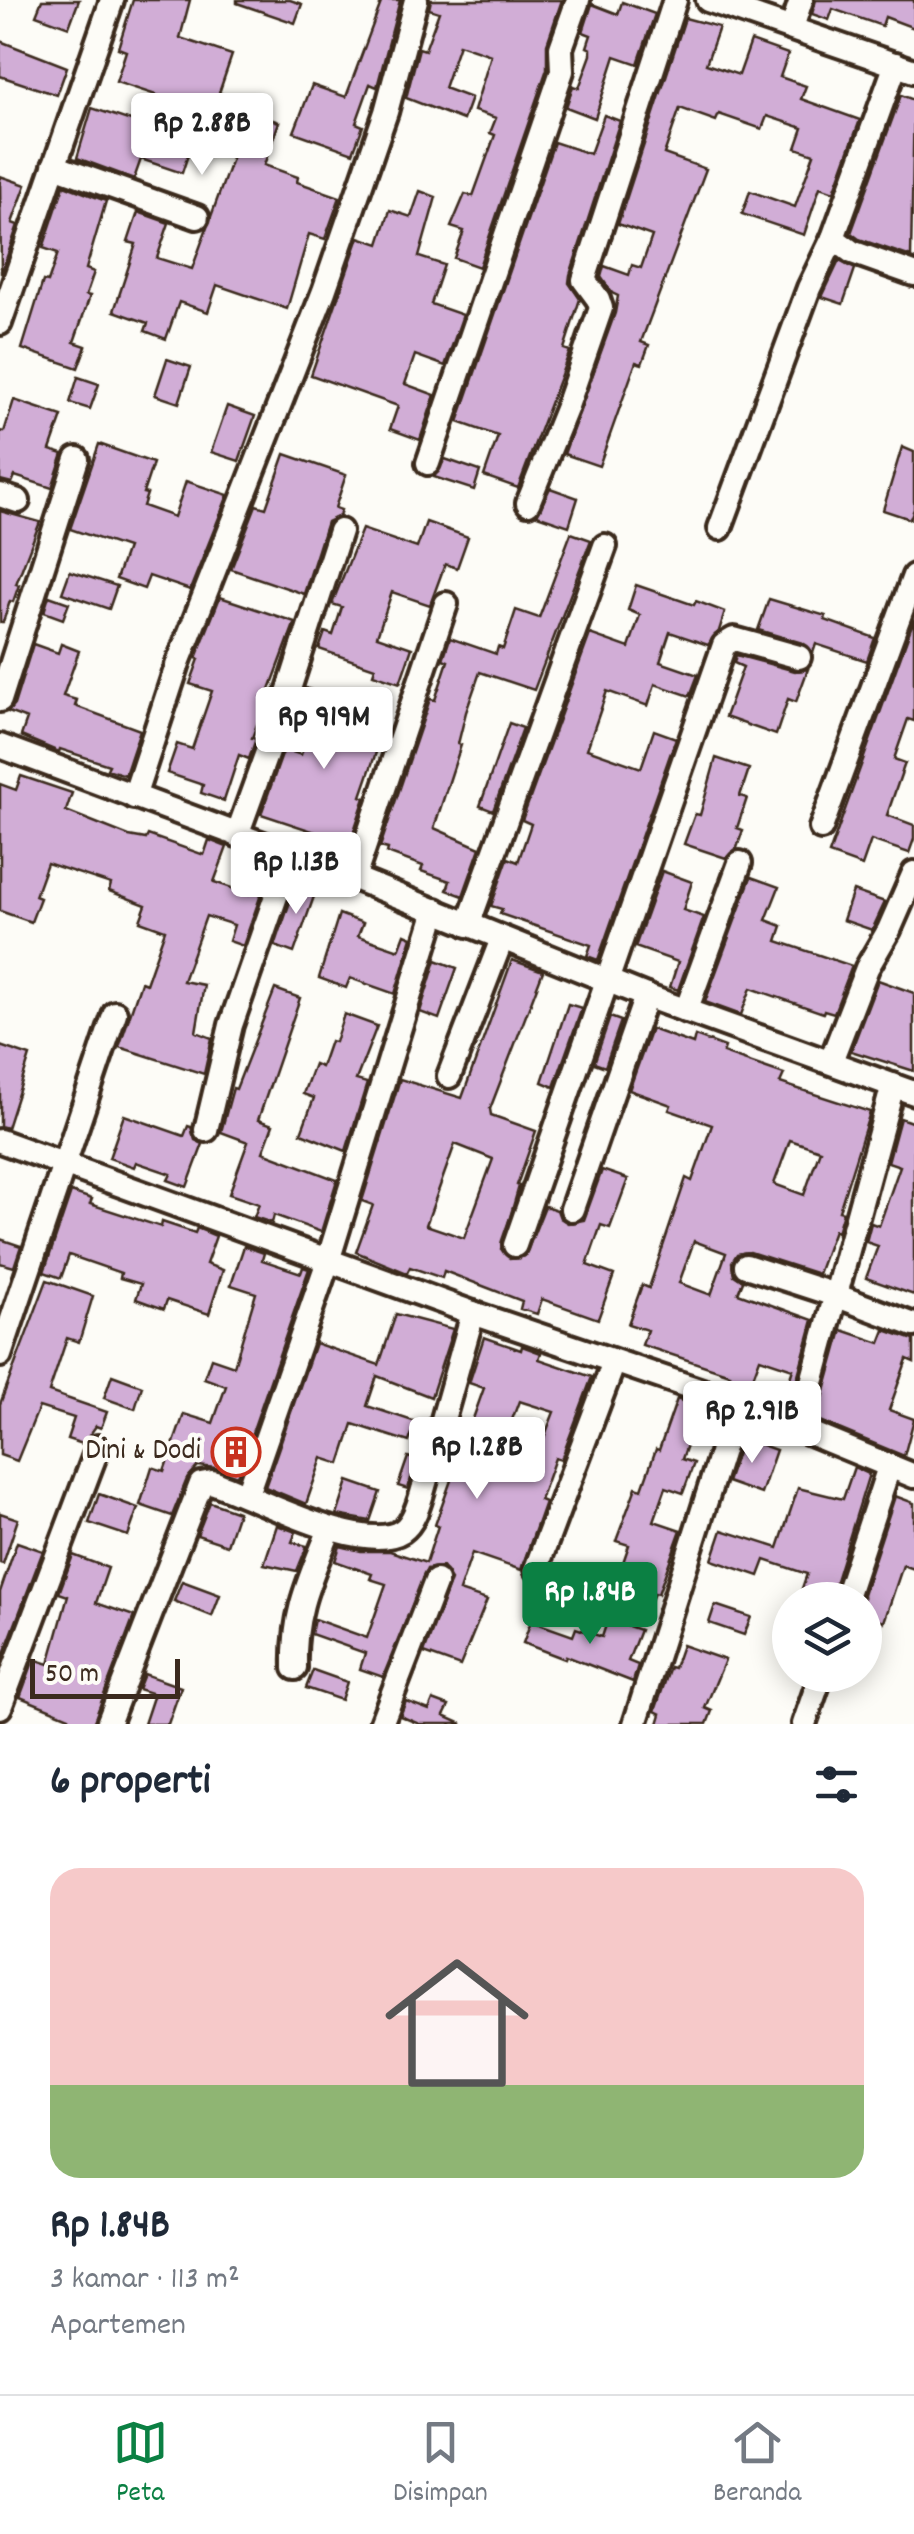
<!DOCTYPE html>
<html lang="id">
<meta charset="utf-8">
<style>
:root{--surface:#fff;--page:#f6f6f7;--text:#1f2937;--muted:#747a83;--line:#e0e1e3;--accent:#0b8043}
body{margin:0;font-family:Dekko,sans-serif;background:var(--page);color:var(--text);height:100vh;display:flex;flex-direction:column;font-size:38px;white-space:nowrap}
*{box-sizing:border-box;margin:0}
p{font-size:32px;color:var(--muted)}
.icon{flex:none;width:55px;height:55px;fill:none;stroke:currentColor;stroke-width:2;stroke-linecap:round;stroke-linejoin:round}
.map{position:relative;height:1724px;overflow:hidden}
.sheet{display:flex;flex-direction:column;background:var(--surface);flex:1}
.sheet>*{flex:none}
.buttons{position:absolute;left:772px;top:1582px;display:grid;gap:20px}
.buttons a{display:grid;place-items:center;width:110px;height:110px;border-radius:50%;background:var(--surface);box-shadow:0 5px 25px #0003;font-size:50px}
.scale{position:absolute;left:30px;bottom:25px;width:150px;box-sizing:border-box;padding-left:10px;border:5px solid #3b2a1e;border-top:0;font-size:28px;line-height:35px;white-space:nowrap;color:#3b2a1e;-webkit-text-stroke:8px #fdfcf7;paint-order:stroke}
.price{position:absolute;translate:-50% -85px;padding:0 22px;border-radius:10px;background:#fff;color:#222;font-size:32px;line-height:65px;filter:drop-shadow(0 2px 5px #0008)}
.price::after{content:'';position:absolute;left:50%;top:60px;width:30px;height:22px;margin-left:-15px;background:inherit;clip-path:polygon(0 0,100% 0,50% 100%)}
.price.active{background:var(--accent);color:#fff}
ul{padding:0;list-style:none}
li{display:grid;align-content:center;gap:20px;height:530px;padding:0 50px}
li span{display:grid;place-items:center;height:310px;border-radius:30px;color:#555}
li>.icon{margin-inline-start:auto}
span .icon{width:180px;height:180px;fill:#fffc;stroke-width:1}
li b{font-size:42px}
h2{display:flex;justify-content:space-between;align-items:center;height:120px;padding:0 50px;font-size:42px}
.tabs{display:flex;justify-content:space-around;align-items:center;height:140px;border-top:2px solid var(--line);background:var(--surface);font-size:28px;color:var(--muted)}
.tabs a{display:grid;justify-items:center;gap:5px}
.tabs .active{color:var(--accent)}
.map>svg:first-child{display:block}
</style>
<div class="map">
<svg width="914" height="1724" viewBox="0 0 914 1724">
<rect width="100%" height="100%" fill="#fdfcf7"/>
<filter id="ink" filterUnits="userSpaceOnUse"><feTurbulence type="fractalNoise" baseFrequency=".01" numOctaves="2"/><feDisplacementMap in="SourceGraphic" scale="20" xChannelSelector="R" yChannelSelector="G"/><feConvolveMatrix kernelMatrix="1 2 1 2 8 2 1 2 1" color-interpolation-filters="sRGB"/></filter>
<g filter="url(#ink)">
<g fill="#d1add6" stroke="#3b2a1e" stroke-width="2.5" fill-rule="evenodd">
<path d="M42,0H79L69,27L36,15Z"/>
<path d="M133,0H190L180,38L232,55L219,93L247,101L244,110L279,122L264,165L298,177L297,182L340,197L325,239L309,234L287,309L217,285L208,312L179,302L166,339L145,331L148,323L114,311L136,244L128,242L138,212L169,223L157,258L192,269L242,131L206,120L205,124L199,122L182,173L141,159L134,179L77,158L92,108L155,129L165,98L116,82L126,51L118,48Z"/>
<path d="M237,0H290L302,4L295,23L237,3Z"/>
<path d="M382,0H400L377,87L370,84L356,123L363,126L353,153L294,132L312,85L346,97Z"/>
<path d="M431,0H562L547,44V69L479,267L454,258L464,231L451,227L465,194L473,196L495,135L490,133L496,118L474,111L491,55L459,44L444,88L471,98L463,120L406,98L419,48L425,50L439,12L429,9Z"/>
<path d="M816,0H914V28L885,17L882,26L833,9L829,20L812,14Z"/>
<path d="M622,2L655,14L638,64L615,56L595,118L566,107L573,86L579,88L591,55V49L587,47L591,35L583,32L592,4L618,14Z"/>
<path d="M685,18L719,27L706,64L739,75L751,41L788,54L780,77L806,86L801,99L860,120L834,192L820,187L804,235L742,214L750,191L795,207L814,154L796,148L803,128L767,116L762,129L719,114L716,121L680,108L664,154L706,169L641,342L649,345L642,364L636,362L599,466L564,454L615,313L618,296L612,293L601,277L604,266L629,275L632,265L641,268L652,236L618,224Z"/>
<path d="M0,41L67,67L57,95L0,76Z"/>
<path d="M901,95L914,100L911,257L859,239L851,233Z"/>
<path d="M604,115L620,121L570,275L569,283L580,299L564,349L570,351L518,488L484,476L498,436L458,422L554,142L590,154Z"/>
<path d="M0,176L26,185L12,223L18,225L1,274Z"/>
<path d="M64,185L106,201L86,269L94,272L86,295L90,296L74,342L86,346L78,368L22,349L43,281L48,282L58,253L43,248Z"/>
<path d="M420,191L436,197L419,257L444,265L431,304L463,315L445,366L415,355L405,384L435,395L420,440L390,429L398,406L311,375L359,237L379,244L390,210L411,217Z"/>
<path d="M839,261L855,269L843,304L822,297Z"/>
<path d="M167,359L191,367L179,403L155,395Z"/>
<path d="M78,377L99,384L90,409L70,403Z"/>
<path d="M14,400L62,416L50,450L63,454L52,488L15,476L12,483L0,480V431L4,432Z"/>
<path d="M227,406L255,416L239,461L211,452Z"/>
<path d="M99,444L153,463L143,493L147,494L143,506L174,517L186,481L228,495L190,590L149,576L144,589L116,579L127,548L70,529Z"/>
<path d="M902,447L914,452V509L910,519L883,510Z"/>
<path d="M285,454L346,475L335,508L341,510L339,516L327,522L304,594L231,569L256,505L266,508Z"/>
<path d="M445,459L480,471L474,490L434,477Z"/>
<path d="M550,488L578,498L569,526L537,515Z"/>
<path d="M0,511L40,522L16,584L19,585L13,602L10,601L3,622H0Z"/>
<path d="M426,522L468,537L457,568L445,564L430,605L392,592L377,636L412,648L400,683L373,674L375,668L319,649L325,632L333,635L342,607L332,604L362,529L417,548Z"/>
<path d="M571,533L591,540L534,690L480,672L466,712L458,744L461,745L434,828L480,848L463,896L447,890L450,881L421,871L423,866L387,853L388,849L380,847L430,699L435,700L448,661L443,659L450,638L496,654L498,647L503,649L516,610L539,618Z"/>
<path d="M70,571L117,586L109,609L62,593Z"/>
<path d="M636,585L694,605L696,601L725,612L719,631L708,645L670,632L660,662L698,675L690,696L655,684L648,706L607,691L587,749L641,768L654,730L676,738L598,960L587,956L591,945L500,914L502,909L491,906L508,858L518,862L531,824L522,820L590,634L629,648L640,615L628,610Z"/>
<path d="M49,596L69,603L63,619L44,612Z"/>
<path d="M220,597L295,622L252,738L256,739L249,759L239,755L224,801L201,793L203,785L167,773L177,744L192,749L212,691L190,684L199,659L196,658Z"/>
<path d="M769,599L826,616L825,620L875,638L867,661L816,644L813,653L803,643L758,630Z"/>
<path d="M914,619V721L908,719L894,759L905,763L887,815L914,825V839L909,853L871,840L862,866L829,854Z"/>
<path d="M33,644L58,653L61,644L79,651L63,696L77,700L75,706L140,730L125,775L107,769L109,765L60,749L59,752L21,736L27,719L8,712L14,705Z"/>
<path d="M736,655L795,671L808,669L796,702L788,699L776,735L725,717L743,667L734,663Z"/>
<path d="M305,688L347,702L340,721L382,735L361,796L365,798L352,837L347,836L345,842L261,814L284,749L301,755L311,725L295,720Z"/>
<path d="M509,723L523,728L493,811L480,806Z"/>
<path d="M716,758L749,769L740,796L747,798L737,828L743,830L737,848L726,858L684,844L695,814L700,815Z"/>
<path d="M21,776L72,793L66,811L129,836L146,839L148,835L204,855L209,840L227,847L214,882L249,894L261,859L272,863L243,946L229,941L234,925L206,916L183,981L204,985L196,1032L212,1038L204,1074L119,1047L141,982L146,984L165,930L140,921L146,905L109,891L111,884L47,863L35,896L40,898L31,922L0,911V784L16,790Z"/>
<path d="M662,871L692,882L683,910L704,917L678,990L670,987L678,962L635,947Z"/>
<path d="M751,877L779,887L766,920L782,926L777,941L852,966L834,1013L824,1010L823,1013L751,988L741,1015L705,1002Z"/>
<path d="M297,881L317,888L294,953L275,946Z"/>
<path d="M853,891L885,902L872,930L843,920Z"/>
<path d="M339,914L363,923L358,936L399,950L405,934L412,937L395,994L350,978L346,988L319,978Z"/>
<path d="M436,960L457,968L439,1019L420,1012Z"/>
<path d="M512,960L543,971L490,1109L491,1115L536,1131L517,1185L519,1186L501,1249L511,1259L525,1256L545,1206L557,1210L560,1218L568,1223L584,1220L602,1170L628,1179L610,1228L601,1225L587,1265L614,1275L598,1319L542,1299L537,1314L520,1309L522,1301L444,1271L442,1278L410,1267L407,1273L356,1252L373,1205L362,1201L400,1079L462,1098ZM455,1144L493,1159L464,1238L426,1225Z"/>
<path d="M878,980L914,993V1071L851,1051Z"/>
<path d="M275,989L300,998L258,1120L273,1125L263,1152L337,1180L321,1232L274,1215L272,1223L254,1217L259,1204L229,1194L248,1142L221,1132L233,1088L236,1089Z"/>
<path d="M568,1004L582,1008L554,1087L542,1082Z"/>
<path d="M344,1014L377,1026L356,1080L367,1083L346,1151L301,1133L314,1098L303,1094L314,1064L321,1067L330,1041L335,1042Z"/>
<path d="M610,1017L621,1021L605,1067L594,1063Z"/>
<path d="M651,1029L693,1044L695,1036L725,1047L723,1053L784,1074L780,1083L870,1112L839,1211L843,1212L837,1232L834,1230L818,1274L750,1252L737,1254L732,1262L734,1275L743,1281L738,1293L813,1320L789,1408L781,1405L793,1369L760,1358L748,1391L726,1383L730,1374L642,1345L647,1330L628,1324L642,1285L649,1288L686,1178L692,1181L712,1125L669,1110L671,1105L629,1090ZM790,1140L820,1150L804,1195L774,1184ZM694,1241L726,1253L711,1295L679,1283Z"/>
<path d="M0,1046L30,1056L7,1128L0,1126Z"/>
<path d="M124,1115L184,1136L188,1126L191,1127L195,1140L203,1144L187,1187L168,1180L171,1174L136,1162L134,1167L109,1158Z"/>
<path d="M900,1118L914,1123V1295L866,1278L878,1246L866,1242L871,1223L879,1226L900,1166L888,1162Z"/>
<path d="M71,1192L92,1199L90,1204L161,1227L162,1222L195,1233L197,1228L216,1236L206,1264L223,1270L209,1314L167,1300L164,1309L136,1299L141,1284L120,1278L121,1273L69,1255L61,1278L44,1272Z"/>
<path d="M0,1239L21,1246L14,1267L0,1263Z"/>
<path d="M244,1246L264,1253L262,1260L301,1273L303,1267L309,1269L237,1476L216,1468L198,1466L187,1479L172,1516L140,1505L152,1467L164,1471L184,1414L213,1423L226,1386L204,1378L211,1358L234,1366L256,1293L231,1285Z"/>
<path d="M47,1280L93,1296L79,1342L67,1338L49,1392L107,1412L101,1428L96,1426L83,1444L67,1439L74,1418L39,1407L17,1461L0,1455V1404Z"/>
<path d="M396,1314L453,1329L431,1397L377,1376L367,1406L416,1422L409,1442L353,1424L340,1464L322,1458L306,1504L265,1487L315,1343L379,1365Z"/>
<path d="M842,1330L880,1343L885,1330L914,1340V1362L907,1359L889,1410L914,1419L904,1456L817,1420Z"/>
<path d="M484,1337L521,1350L522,1346L541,1353L539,1359L592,1377L561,1460L555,1458L540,1500L545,1502L521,1570L472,1553L459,1591L487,1600L460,1666L424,1653L451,1580L442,1567L427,1569L383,1677L360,1669L365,1653L311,1634L314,1619L367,1638L386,1584L370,1579L372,1574L335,1561L340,1546L361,1551H390L426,1563L438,1526L435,1525L484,1388L469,1383ZM519,1401L554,1412L540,1448L506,1436Z"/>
<path d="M112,1375L142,1386L135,1409L104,1398Z"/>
<path d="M677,1399L700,1408L682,1459L694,1463L683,1493L666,1487L654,1521L681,1530L658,1594L654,1593L650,1603L618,1593L622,1581L617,1580L629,1545L616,1541L636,1487L642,1489L656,1449L659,1450Z"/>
<path d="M742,1438L776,1450L761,1494L727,1482Z"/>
<path d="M408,1457L416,1460L408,1489L398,1486Z"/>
<path d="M854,1467L869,1474L830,1600H798L807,1574L765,1560L759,1576L712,1560L722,1530L778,1548L798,1488L843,1499Z"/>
<path d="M348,1481L380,1492L370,1521L337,1515Z"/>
<path d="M99,1494L138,1508L128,1536L89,1523Z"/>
<path d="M895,1496L914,1503V1569L903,1565L884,1622L865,1615L863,1594Z"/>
<path d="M210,1502L238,1512L227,1545L197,1535Z"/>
<path d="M0,1513L18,1519L3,1564L0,1563Z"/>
<path d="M277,1525L296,1532L292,1542L307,1546L297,1571L264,1564Z"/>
<path d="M17,1542L43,1551L0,1664V1592Z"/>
<path d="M73,1555L108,1568L96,1603L134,1616L93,1724H67L69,1717L20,1697L34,1659L49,1664L68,1596L59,1593Z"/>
<path d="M182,1581L220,1595L212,1616L174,1601Z"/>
<path d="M715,1605L751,1617L744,1635L709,1623Z"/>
<path d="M608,1619L640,1630L628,1661L638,1665L633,1682L566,1656L565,1659L523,1643L531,1621L573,1636L576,1628L602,1637Z"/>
<path d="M682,1645L725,1660L705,1708L712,1711L707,1724H658L661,1714L655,1711L670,1667L674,1668Z"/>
<path d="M313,1670L347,1682L341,1700L306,1688Z"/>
<path d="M144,1674L181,1687L168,1724H144L154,1694L138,1689Z"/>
<path d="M433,1700L449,1706L444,1716L462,1724H419L400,1716L406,1701L429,1710Z"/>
</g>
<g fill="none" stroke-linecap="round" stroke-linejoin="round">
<g stroke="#3b2a1e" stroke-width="30">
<g id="minor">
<path d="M708,0L914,71"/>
<path d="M792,28L801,0"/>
<path d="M896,64L833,238L852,252L914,274"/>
<path d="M54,166L197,217"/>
<path d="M0,323L112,0"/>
<path d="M428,463L562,71L561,48L578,0"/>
<path d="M0,495L18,501"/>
<path d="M528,503L566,409L601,308L598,299L584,280L675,0"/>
<path d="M720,528L809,288L833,238"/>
<path d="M0,700L77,459"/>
<path d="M0,746L354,878L646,996L914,1093"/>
<path d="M134,797L178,663L324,291L386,112L416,0"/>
<path d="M821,828L914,576"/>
<path d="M237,835L283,708L340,531"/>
<path d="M354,878L446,604"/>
<path d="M468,925L605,546"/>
<path d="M686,1011L740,863"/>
<path d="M831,1061L867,968L889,930L914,873"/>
<path d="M449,1076L502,939"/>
<path d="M206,1130L231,1025L290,856"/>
<path d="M0,1141L473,1313L737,1403L914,1476"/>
<path d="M572,1209L646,996"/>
<path d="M515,1245L724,645L734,639L799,657"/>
<path d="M746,1266L835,1295L914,1325"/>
<path d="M0,1355L115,1013"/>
<path d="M799,1430L893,1085"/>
<path d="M247,1494L328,1261L436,910"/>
<path d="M536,1569L614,1362"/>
<path d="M845,1600L889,1467"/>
<path d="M295,1668C293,1612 310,1579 330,1529"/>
<path d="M0,1707L98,1447"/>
<path d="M108,1724L201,1484L212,1482C254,1496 364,1556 402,1531C414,1523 419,1503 423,1490L473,1313"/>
<path d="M381,1724L436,1581"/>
<path d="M635,1724L737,1403"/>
<path d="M804,1724L821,1675"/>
</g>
</g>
<use href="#minor" stroke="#fdfcf7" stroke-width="22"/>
</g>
</g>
<defs>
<g id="building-ring" transform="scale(2.5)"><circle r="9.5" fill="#fdfcf7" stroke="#c8321e" stroke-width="1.5"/><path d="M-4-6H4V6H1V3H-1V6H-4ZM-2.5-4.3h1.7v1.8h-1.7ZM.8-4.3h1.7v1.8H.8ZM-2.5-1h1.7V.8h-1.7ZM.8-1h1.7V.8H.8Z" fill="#c8321e"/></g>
</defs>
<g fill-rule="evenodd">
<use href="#building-ring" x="236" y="1452"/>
</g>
<g text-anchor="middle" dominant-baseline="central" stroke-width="9" stroke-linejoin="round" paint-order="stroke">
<g font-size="30" fill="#3b2a1e" stroke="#fdfcf7" text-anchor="end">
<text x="201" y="1452">Dini &amp; Dodi</text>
</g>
</g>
</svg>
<div class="buttons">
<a><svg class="icon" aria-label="layers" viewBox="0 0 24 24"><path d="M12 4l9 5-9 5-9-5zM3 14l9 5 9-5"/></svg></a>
</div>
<div class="scale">50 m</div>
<b class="price" style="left:202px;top:178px">Rp 2.88B</b>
<b class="price" style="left:324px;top:772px">Rp 919M</b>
<b class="price" style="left:296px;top:917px">Rp 1.13B</b>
<b class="price" style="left:752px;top:1466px">Rp 2.91B</b>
<b class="price" style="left:477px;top:1502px">Rp 1.28B</b>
<b class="price active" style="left:590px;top:1647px">Rp 1.84B</b>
</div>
<section class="sheet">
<h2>6 properti<svg class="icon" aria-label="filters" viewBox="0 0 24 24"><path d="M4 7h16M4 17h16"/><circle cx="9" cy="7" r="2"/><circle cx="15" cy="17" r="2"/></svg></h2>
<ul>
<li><span style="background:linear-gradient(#f6c9c9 70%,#8fb573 0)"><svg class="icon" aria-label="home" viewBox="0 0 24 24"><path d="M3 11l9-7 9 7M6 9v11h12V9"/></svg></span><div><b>Rp 1.84B</b><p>3 kamar · 113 m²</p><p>Apartemen</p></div></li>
</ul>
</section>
<nav class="tabs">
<a class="active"><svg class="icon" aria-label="map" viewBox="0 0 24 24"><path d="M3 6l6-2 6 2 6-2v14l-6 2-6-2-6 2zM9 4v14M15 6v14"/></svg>Peta</a>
<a><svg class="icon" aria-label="saved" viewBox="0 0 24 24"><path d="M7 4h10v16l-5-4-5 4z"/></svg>Disimpan</a>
<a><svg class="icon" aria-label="home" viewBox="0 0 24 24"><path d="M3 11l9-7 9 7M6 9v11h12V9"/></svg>Beranda</a>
</nav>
